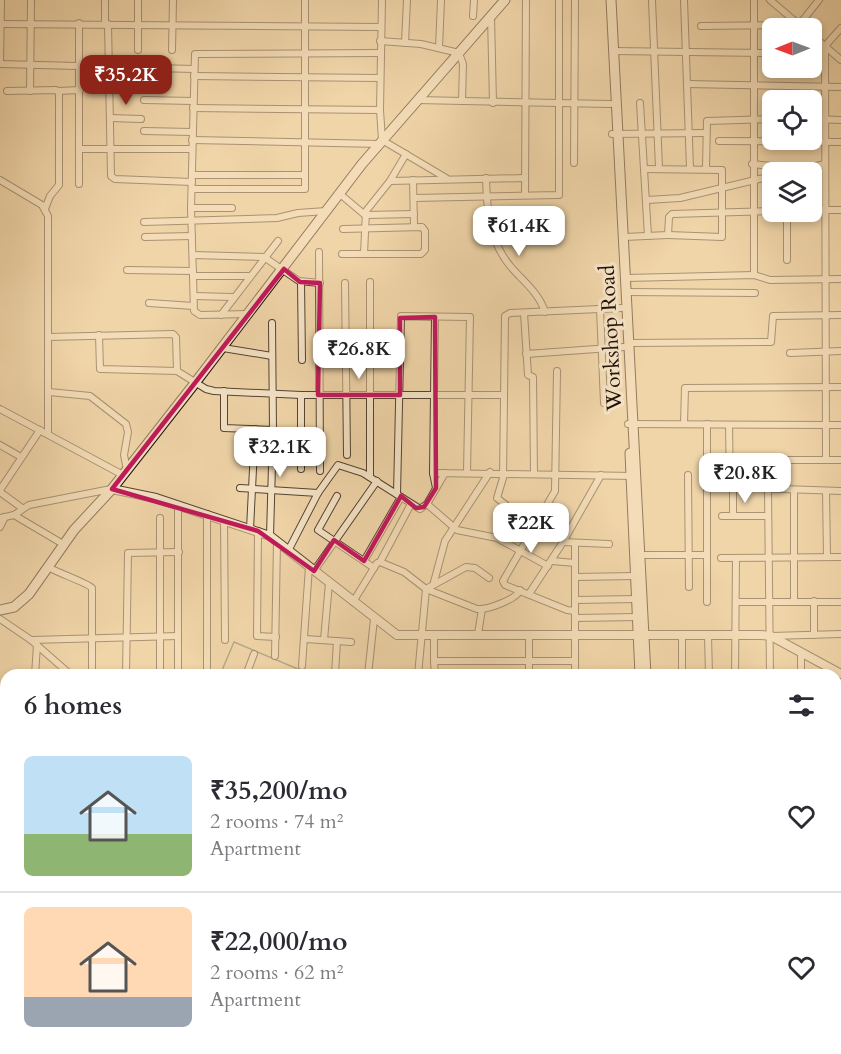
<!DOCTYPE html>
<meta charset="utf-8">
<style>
:root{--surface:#fff;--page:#f7f7f7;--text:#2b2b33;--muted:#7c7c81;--line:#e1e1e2;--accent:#8f2418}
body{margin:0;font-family:Cardo,serif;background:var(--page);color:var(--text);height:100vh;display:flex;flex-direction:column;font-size:22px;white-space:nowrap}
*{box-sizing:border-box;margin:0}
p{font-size:20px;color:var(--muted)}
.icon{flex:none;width:33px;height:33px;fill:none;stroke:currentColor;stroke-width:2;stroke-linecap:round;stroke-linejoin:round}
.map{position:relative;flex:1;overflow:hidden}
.panel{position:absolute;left:0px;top:669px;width:842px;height:386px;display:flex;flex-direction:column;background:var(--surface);border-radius:18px 18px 0 0;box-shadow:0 3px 9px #0003}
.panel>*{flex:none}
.needle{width:39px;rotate:269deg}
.tools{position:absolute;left:762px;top:18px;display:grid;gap:12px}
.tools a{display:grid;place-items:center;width:60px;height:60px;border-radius:9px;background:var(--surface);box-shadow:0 3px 9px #0003;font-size:30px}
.price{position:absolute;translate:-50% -51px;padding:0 14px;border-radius:12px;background:#fff;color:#222;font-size:20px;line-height:39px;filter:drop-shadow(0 2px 3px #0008)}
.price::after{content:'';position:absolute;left:50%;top:36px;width:18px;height:14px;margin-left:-9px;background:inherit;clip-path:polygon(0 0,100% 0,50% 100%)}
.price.on{background:var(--accent);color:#fff}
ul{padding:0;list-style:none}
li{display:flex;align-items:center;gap:18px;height:150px;padding:0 24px}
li+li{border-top:2px solid var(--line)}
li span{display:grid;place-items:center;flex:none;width:168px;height:120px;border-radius:9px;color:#555}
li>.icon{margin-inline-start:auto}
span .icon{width:72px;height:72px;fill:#fffc;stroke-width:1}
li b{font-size:26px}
h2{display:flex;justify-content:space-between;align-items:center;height:72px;padding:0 24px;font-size:26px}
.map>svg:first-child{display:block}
</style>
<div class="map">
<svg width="841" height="1054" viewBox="0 0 841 1054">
<rect width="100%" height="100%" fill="#f0d5a9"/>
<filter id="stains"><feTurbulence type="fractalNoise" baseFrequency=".00333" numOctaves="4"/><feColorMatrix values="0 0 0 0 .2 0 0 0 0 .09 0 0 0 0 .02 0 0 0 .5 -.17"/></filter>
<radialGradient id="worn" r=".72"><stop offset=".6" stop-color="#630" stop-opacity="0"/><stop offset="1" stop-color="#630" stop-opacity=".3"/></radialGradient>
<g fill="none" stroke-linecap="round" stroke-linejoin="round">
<g stroke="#6a7667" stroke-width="1.5">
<path d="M220,675L234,642L312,675"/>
<path d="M836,894L841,896"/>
</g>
<g stroke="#564230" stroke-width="8">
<g id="minor">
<path d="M138,0V50"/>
<path d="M382,0L380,110L382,140L446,178"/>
<path d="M652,0L659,168"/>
<path d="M684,0L690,168"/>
<path d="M754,0V275"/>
<path d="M770,0L803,28"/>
<path d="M473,16L474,0"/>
<path d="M491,16L493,103"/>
<path d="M0,24L380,27"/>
<path d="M105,24V0"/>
<path d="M108,24L111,176L115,179L192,182"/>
<path d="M701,26L799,25L819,0"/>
<path d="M812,35L841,60"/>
<path d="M380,41L421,44L459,53L463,64L462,101"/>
<path d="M405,43L407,0"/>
<path d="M439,48L441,0"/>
<path d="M172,50L173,0"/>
<path d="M613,51L772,53"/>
<path d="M812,53L825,54"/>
<path d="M0,64L194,69"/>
<path d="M0,64L1,0"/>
<path d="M194,76L380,78"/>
<path d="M687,84L841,87"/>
<path d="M111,88H140"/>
<path d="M7,91L56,90L59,92V185L50,196L45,209"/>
<path d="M30,91L31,0"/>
<path d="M58,91L80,90"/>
<path d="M144,100L193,101"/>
<path d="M417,100L610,104"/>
<path d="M640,103L648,236"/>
<path d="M193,108L380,110"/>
<path d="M110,118L141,119"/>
<path d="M812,119L841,120"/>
<path d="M144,131L192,132"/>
<path d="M612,134L705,133"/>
<path d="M192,140L380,144"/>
<path d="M719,141L841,142"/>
<path d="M80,149H192"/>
<path d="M574,163L575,0"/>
<path d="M752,164L802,169"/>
<path d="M706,168L707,121L772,119"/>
<path d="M644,169L722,170V237L668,235"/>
<path d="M790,172L825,164"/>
<path d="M192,175H305"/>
<path d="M486,178C487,211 489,241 511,267C524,282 539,293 545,312"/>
<path d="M0,180L42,205L48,216V434"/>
<path d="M413,180L414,227"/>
<path d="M390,181L406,154"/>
<path d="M79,184V23"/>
<path d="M192,189H305V0"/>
<path d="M340,194L365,215L414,214"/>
<path d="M525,195L526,0"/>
<path d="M414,198L559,195V0"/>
<path d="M647,200L680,198L772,176"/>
<path d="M191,208H232"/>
<path d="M812,210H841"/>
<path d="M144,222L277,218L298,213L326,211"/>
<path d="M145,237L192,236"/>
<path d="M624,237L668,235L669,217L672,214L772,211"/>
<path d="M319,252L320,471"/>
<path d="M342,254H421L425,250V231L422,227L343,229"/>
<path d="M364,254L366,211L390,181L525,178"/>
<path d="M193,255L264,257L299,281L320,283"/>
<path d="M787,260V212"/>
<path d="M127,270L193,271"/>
<path d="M193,276H249"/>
<path d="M626,278L754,275L770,280L841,279"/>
<path d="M301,282L302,360"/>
<path d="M370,282V477"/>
<path d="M345,283L347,455"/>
<path d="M627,292L755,293"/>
<path d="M194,296L232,297"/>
<path d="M149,303L193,306"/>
<path d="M600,309L604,403"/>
<path d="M524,313L528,375L533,377L534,474"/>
<path d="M249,314L200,315L194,311L191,208L195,54L380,53"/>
<path d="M221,315L278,241"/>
<path d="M435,317L433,473L436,488"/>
<path d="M99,335L100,369L177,371"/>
<path d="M48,337L173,334L176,337L177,371L206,389L214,391L301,395H502"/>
<path d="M630,343L771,342L773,316L841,315"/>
<path d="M223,348L272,356"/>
<path d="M790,353L841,351"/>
<path d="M526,354L624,347"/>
<path d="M557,371L555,491L503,581L505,585L567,610L575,611"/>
<path d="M224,391V428L273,430"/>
<path d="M49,392L90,396L126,424L128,432L124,455L127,470"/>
<path d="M0,409L123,475"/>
<path d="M628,424L841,425"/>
<path d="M684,424L685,388L841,387"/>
<path d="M729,425L730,487L841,491"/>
<path d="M0,445L21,457"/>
<path d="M708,460H841"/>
<path d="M826,460L825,46L841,28"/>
<path d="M301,469V395"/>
<path d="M433,473L634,476"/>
<path d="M688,475L689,587"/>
<path d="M240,488L318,493"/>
<path d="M0,490L40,430"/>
<path d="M768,490L770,675"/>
<path d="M794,490V601"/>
<path d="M826,491L827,557"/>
<path d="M0,492L22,508"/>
<path d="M397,494L401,316L470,317L467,472"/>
<path d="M337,496L318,530L374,568"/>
<path d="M427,504L457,530L497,538L548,566"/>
<path d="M178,505V675"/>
<path d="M207,514V675"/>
<path d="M14,515L63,544"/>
<path d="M722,516H768"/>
<path d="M733,516V488"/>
<path d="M0,518L14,515L29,505L111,489"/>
<path d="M160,518V675"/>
<path d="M224,520L225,640"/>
<path d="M0,527L5,517"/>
<path d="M534,527L497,498L503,478L505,316L510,313L622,308"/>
<path d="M250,529L255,429"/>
<path d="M258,531L257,636L276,637"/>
<path d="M270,536L273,430L272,323"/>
<path d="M563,542L609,544"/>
<path d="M575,543V675"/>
<path d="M288,551L318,493L338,465L363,473L420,509L427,504L445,473"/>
<path d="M641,555H707"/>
<path d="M721,558L841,557"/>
<path d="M364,561L401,497"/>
<path d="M552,561L575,563"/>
<path d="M380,562L411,504"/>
<path d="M48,567C58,573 88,583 92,588V675"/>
<path d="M314,571L377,481"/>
<path d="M575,577L635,576"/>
<path d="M434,582L445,541L490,472"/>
<path d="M529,594L563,542L601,475"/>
<path d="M575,600L636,599"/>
<path d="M814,601V635"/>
<path d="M353,602L377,563L380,562L404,572L426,589L477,609C488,610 517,599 520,590"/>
<path d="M707,602V424"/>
<path d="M736,602H841"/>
<path d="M575,618L637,617"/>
<path d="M0,619L31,640L71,675"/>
<path d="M478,634L482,609"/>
<path d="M434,635V661H575"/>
<path d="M708,635L709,675"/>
<path d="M529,636V675"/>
<path d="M771,636L841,634"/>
<path d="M305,639L351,642"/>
<path d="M31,640L178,636"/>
<path d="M324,640L329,583"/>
<path d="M275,656L277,542"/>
<path d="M434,661L435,675"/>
<path d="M302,666L309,567"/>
<path d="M35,675L37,645"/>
<path d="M126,675L128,553L179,552"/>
<path d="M246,675L254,654"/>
<path d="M295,675V674"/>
<path d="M335,675L337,641"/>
<path d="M368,675L374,619"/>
<path d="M418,675L426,589L466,567L475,568L489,578"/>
<path d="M682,675V635"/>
<path d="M735,675L736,558"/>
<path d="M801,675V654"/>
<path d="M2,699L4,859"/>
<path d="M836,762H841"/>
<path d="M836,876L841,877"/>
<path d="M2,889L3,994"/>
<path d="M836,1030L841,1017"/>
<path d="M65,1048L77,1054"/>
<path d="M321,1048L335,1054"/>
<path d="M453,1048L466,1054"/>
<path d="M93,1054L96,1048"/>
<path d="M149,1054L152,1048"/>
<path d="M234,1054L236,1048"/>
<path d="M278,1054L281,1048"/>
<path d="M400,1054L403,1048"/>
<path d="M484,1054L487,1048"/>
<path d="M568,1054L571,1048"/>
<path d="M751,1054L755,1048"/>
<path d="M825,1054L827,1048"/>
</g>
</g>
<g stroke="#564230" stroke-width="10">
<path id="tertiary" d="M112,489L156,498L270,536L397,635H761L771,636L841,674"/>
</g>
<g stroke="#231108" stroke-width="11">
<g id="secondary">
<path d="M611,0L646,675"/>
<path d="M630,453L640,675"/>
<path d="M0,610L14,607L29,594L74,530L112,489L195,383L362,164L505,0"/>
<path d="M688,1048L689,1054"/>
</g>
</g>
<use href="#minor" stroke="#f5e4c7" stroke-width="6"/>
<use href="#tertiary" stroke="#f5e4c7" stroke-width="8"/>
<use href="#secondary" stroke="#f5e4c7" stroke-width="9"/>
</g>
<path d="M0 0H841V1054H0ZM284,269L300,282L320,283L318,395H400V318L435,317L436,488L424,507L416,508L401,496L364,561L334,540L314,571L258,531L112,489Z" fill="#f0d5a9" fill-opacity=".55" fill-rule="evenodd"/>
<path fill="none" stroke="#c2185b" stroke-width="4.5" stroke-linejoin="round" d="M284,269L300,282L320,283L318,395H400V318L435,317L436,488L424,507L416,508L401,496L364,561L334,540L314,571L258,531L112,489Z"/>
<g text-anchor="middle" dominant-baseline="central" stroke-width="6" stroke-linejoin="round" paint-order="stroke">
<g font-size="21" fill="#231108" stroke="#f5e4c7">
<text transform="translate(611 338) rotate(-93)">Workshop Road</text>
</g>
</g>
<rect width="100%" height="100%" filter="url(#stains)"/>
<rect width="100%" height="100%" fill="url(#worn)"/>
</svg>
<div class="tools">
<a><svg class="needle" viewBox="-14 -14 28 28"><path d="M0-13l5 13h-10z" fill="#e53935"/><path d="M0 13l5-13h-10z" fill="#7c7c81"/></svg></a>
<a><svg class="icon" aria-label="locate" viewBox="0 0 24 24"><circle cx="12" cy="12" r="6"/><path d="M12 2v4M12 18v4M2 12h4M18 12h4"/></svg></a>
<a><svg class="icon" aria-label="layers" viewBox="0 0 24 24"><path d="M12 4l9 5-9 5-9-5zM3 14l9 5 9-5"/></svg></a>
</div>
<b class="price on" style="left:126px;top:106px">₹35.2K</b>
<b class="price" style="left:519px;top:257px">₹61.4K</b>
<b class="price" style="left:359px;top:380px">₹26.8K</b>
<b class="price" style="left:280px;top:478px">₹32.1K</b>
<b class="price" style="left:745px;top:504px">₹20.8K</b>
<b class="price" style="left:531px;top:554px">₹22K</b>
<section class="panel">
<h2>6 homes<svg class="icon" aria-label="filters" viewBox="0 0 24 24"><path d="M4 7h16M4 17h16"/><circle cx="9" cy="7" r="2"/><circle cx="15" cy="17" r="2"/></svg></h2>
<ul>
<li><span style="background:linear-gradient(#bfe0f5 65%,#8fb573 0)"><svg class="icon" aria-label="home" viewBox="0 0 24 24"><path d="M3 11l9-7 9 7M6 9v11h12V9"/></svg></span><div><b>₹35,200/mo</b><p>2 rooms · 74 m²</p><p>Apartment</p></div><svg class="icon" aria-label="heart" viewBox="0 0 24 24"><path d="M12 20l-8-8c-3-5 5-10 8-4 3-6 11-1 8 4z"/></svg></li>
<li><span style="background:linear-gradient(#ffd9b3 75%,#9aa5b1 0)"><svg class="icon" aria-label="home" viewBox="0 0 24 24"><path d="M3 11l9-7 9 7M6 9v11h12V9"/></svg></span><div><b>₹22,000/mo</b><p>2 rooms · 62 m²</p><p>Apartment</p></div><svg class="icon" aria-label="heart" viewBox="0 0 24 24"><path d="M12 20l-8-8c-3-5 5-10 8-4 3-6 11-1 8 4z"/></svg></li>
</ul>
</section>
</div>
